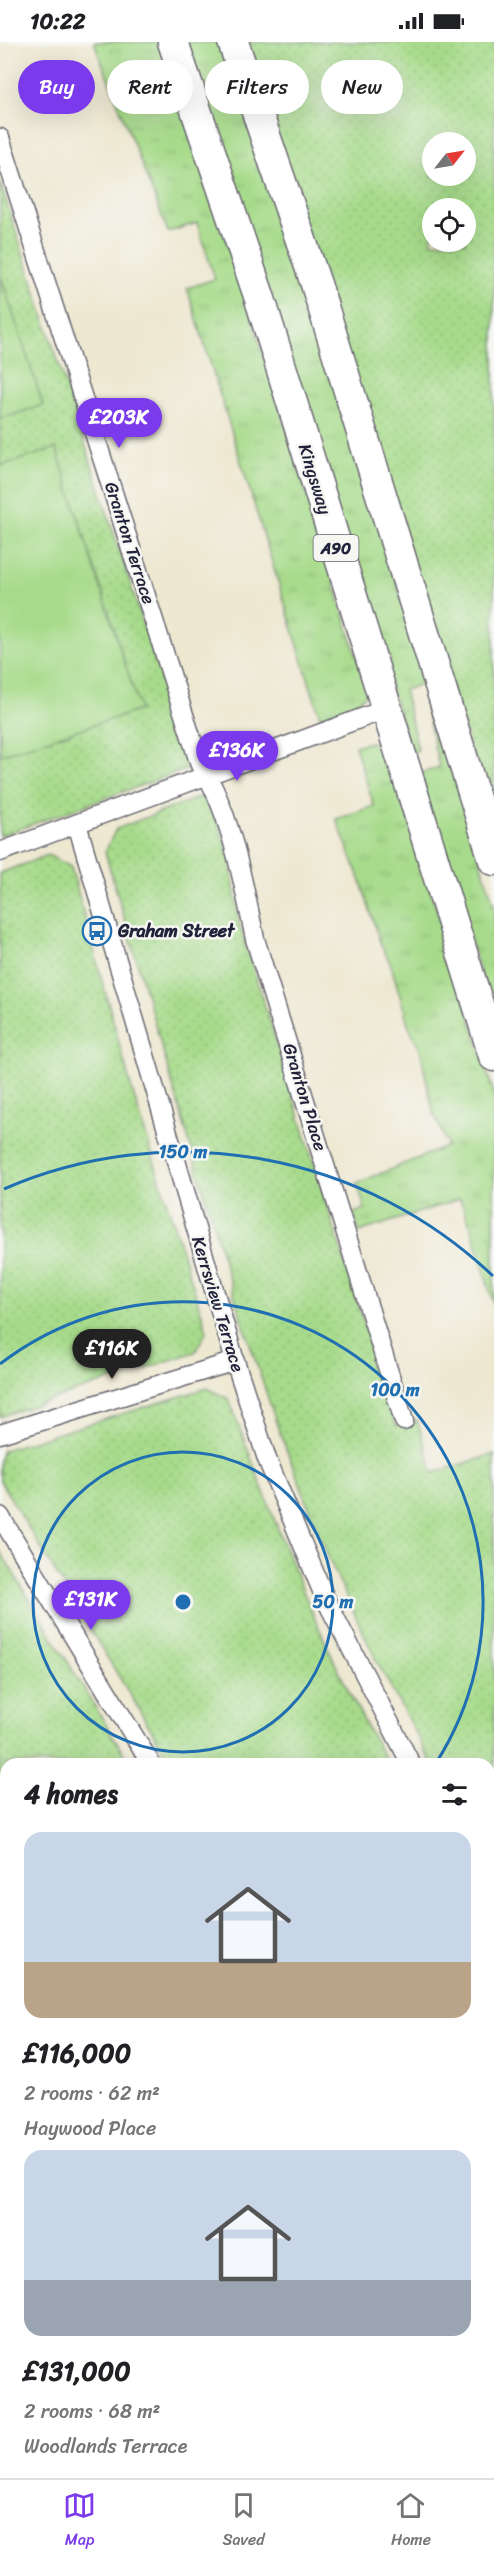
<!DOCTYPE html>
<meta charset="utf-8">
<style>
:root{--surface:#fff;--page:#f6f6f6;--text:#202124;--muted:#757577;--line:#e0e0e0;--accent:#7c3aed}
body{margin:0;font-family:Sriracha,sans-serif;background:var(--page);color:var(--text);height:100vh;display:flex;flex-direction:column;font-size:22px;white-space:nowrap}
*{box-sizing:border-box;margin:0}
p{font-size:20px;color:var(--muted)}
.icon{flex:none;width:33px;height:33px;fill:none;stroke:currentColor;stroke-width:2;stroke-linecap:round;stroke-linejoin:round}
.map{position:relative;flex:1;overflow:hidden}
.details{position:absolute;left:0px;top:1716px;width:495px;height:720px;display:flex;flex-direction:column;background:var(--surface);border-radius:18px 18px 0 0;box-shadow:0 6px 24px #0002}
.details>*{flex:none}
.guide{position:absolute;left:18px;top:18px;width:459px;height:54px;display:flex;gap:12px}
.needle{width:39px;rotate:59deg}
.buttons{position:absolute;left:422px;top:90px;display:grid;gap:12px}
.buttons a{display:grid;place-items:center;width:54px;height:54px;border-radius:50%;background:var(--surface);box-shadow:0 6px 24px #0002;font-size:30px}
.price{position:absolute;translate:-50% -51px;padding:0 14px;border-radius:21px;background:var(--accent);color:#fff;font-size:20px;line-height:39px;filter:drop-shadow(0 2px 3px #0008)}
.price::after{content:'';position:absolute;left:50%;top:36px;width:18px;height:14px;margin-left:-9px;background:inherit;clip-path:polygon(0 0,100% 0,50% 100%)}
.price.current{background:#222;color:#fff}
ul{padding:0;list-style:none}
li{display:grid;align-content:center;gap:12px;height:318px;padding:0 24px}
li span{display:grid;place-items:center;height:186px;border-radius:18px;color:#555}
li>.icon{margin-inline-start:auto}
span .icon{width:108px;height:108px;fill:#fffc;stroke-width:1}
li b{font-size:26px}
h2{display:flex;justify-content:space-between;align-items:center;height:72px;padding:0 24px;font-size:26px}
.pill{padding:0 21px;border-radius:27px;background:var(--surface);box-shadow:0 6px 24px #0002;font-size:21px;line-height:54px}
.pill.current{background:var(--accent);color:#fff}
.status{display:flex;justify-content:space-between;align-items:center;height:42px;padding:0 30px;background:var(--surface);direction:ltr}
.status svg{height:16px;fill:currentColor}
.tab-bar{display:flex;justify-content:space-around;align-items:center;height:84px;border-top:2px solid var(--line);background:var(--surface);font-size:16px;color:var(--muted)}
.tab-bar a{display:grid;justify-items:center;gap:3px}
.tab-bar .current{color:var(--accent)}
.map>svg:first-child{display:block}
</style>
<div class="status"><b>10:22</b><svg viewBox="0 0 49 12"><path d="M0 12V9h3v3zM5 12V6h3v6zM10 12V3h3v9zM15 12V0h3v12zM26 1h20v11H26zM47 4h2v5h-2z"/></svg></div>
<div class="map">
<svg width="494" height="2436" viewBox="0 0 494 2436">
<defs>
<pattern id="grass-tufts" width="24" height="20" patternUnits="userSpaceOnUse" patternTransform="scale(1.5)"><rect width="24" height="20" fill="#a7db8b"/><path d="M3 7l-1-3M5 7V3M7 7l1-3M15 17l-1-3M17 17v-4M19 17l1-3" fill="none" stroke="#8fbc79"/></pattern>
<pattern id="park-dots" width="8" height="8" patternUnits="userSpaceOnUse" patternTransform="scale(1.5)"><rect width="8" height="8" fill="#a7db8b"/><path d="M2 2h.1M6 6h.1" fill="none" stroke="#8fbc79" stroke-width="1.8" stroke-linecap="round"/></pattern>
</defs>
<rect width="100%" height="100%" fill="#f6f6f2"/>
<filter id="ink" filterUnits="userSpaceOnUse"><feTurbulence type="fractalNoise" baseFrequency=".0167" numOctaves="2"/><feDisplacementMap in="SourceGraphic" scale="12" xChannelSelector="R" yChannelSelector="G"/><feConvolveMatrix kernelMatrix="1 2 1 2 8 2 1 2 1" color-interpolation-filters="sRGB"/></filter>
<filter id="wash" filterUnits="userSpaceOnUse"><feTurbulence type="fractalNoise" baseFrequency=".008" numOctaves="4" result="noise"/><feDisplacementMap in="SourceGraphic" scale="24" xChannelSelector="R" yChannelSelector="G"/><feGaussianBlur stdDeviation="1.35" result="paint"/><feColorMatrix in="noise" values="0 0 0 0 0 0 0 0 0 0 0 0 0 0 0 0 0 1.4 0 .05"/><feComposite in="paint" operator="in"/></filter>
<g filter="url(#wash)">
<rect width="100%" height="100%" fill="#eee8d1"/>
<g fill="url(#grass-tufts)" stroke="#647e63" stroke-width="1.5">
<path d="M94,0H160L248,262L368,651C354,664 338,669 320,675L187,246L215,237L197,181L168,190Z"/>
<path d="M186,0H222L305,246L427,640L404,648L418,708L411,710Z"/>
<path d="M432,664L494,863V975L419,732L439,725L426,666Z"/>
<path d="M370,700L380,702L387,709L494,1052V1264L473,1190L460,1157L359,1190L354,1171L365,1167L357,1141L448,1104L433,1069L420,1007L409,985L391,923L381,903L360,837L336,777L374,764L355,704Z"/>
</g>
<g fill="url(#park-dots)" stroke="#647e63" stroke-width="1.5" fill-rule="evenodd">
<path d="M245,0H494V780ZM432,100H465V134H432ZM432,166H465V200H432Z"/>
<path d="M0,140L190,726L0,794Z"/>
<path d="M208,752L230,816L239,881L396,1384L417,1378L433,1431L494,1412V1809L489,1808V1722H432L376,1618L329,1517L278,1386L234,1254L105,810L116,787Z"/>
<path d="M48,813L71,825L132,1048L207,1289L195,1310L0,1375V831Z"/>
<path d="M207,1346L229,1357C275,1481 321,1608 388,1722H172L0,1439V1417L3,1408Z"/>
<path d="M0,1509L130,1722H6V1942L0,1933Z"/>
<path d="M489,1944L494,1960V2248L489,2231Z"/>
<path d="M0,1987L6,1989V2129L0,2131Z"/>
</g>
<g fill="#a7db8b" stroke="#647e63" stroke-width="1.5">
<path d="M0,232L43,363L0,377Z"/>
<path d="M56,406L140,668L0,713V424Z"/>
</g>
</g>
<g filter="url(#ink)">
<g fill="none" stroke-linecap="round" stroke-linejoin="round">
<g stroke="#696770" stroke-width="21">
<g id="minor">
<path d="M0,96L200,723C230,765 244,845 255,897L404,1379"/>
<path d="M77,782L235,1319L267,1417L325,1556L411,1722"/>
<path d="M0,810L386,667"/>
<path d="M0,1392L235,1319"/>
<path d="M0,1474L151,1722"/>
<path d="M489,1829L494,1828"/>
<path d="M489,1886L494,1902"/>
<path d="M0,1962L6,1967"/>
<path d="M440,2430L442,2436"/>
</g>
</g>
<g stroke="#696770" stroke-width="33">
<g id="trunk">
<path d="M173,0L260,257L494,1014"/>
<path d="M233,0L316,242L494,818"/>
</g>
</g>
<use href="#minor" stroke="#fff" stroke-width="18"/>
<use href="#trunk" stroke="#fff" stroke-width="30"/>
</g>
</g>
<g fill="none" stroke="#1f6fb2" stroke-width="3">
<circle cx="183" cy="1560" r="150"/>
<path d="M0 1322A300 300 0 0 1 436 1721"/>
<path d="M4 1147A450 450 0 0 1 493 1234"/>
</g>
<defs>
<g id="bus-ring" transform="scale(1.5)"><circle r="9.5" fill="#f6f6f2" stroke="#1f6fb2" stroke-width="1.5"/><path d="M-5-6H5V4H4V6H2V4H-2V6H-4V4H-5ZM-3.5-4V0h7V-4ZM-3.5 1.2v1.5H-2V1.2ZM2 1.2v1.5H3.5V1.2Z" fill="#1f6fb2"/></g>
</defs>
<g fill-rule="evenodd">
<use href="#bus-ring" x="97" y="889"/>
</g>
<g text-anchor="middle" dominant-baseline="central" stroke-width="5" stroke-linejoin="round" paint-order="stroke">
<rect fill="#f6f6f2" stroke="#626272" stroke-width="1.5" x="313.5" y="493" width="45" height="26" rx="4.5"/>
<g font-size="16" font-weight="bold" fill="#22223b">
<text x="336" y="506">A90</text>
</g>
<g font-size="18" fill="#22223b" stroke="#f6f6f2">
<text transform="translate(315 437) rotate(73)">Kingsway</text>
<text transform="translate(130 501) rotate(72)">Granton Terrace</text>
<text transform="translate(305 1055) rotate(73)">Granton Place</text>
<text transform="translate(218 1262) rotate(73)">Kerrsview Terrace</text>
</g>
<g font-size="18" font-weight="bold" fill="#22223b" stroke="#f6f6f2" text-anchor="start">
<text x="118" y="889">Graham Street</text>
</g>
</g>
<circle cx="183" cy="1560" r="9" fill="#1f6fb2" stroke="#f6f6f2" stroke-width="3"/>
<g font-size="18" text-anchor="middle" font-weight="bold" fill="#1f6fb2" stroke="#f6f6f2" stroke-width="5" stroke-linejoin="round" paint-order="stroke">
<text x="183" y="1116">150 m</text>
<text x="395" y="1354">100 m</text>
<text x="333" y="1566">50 m</text>
</g>
</svg>
<div class="buttons">
<a><svg class="needle" viewBox="-14 -14 28 28"><path d="M0-13l5 13h-10z" fill="#e53935"/><path d="M0 13l5-13h-10z" fill="#757577"/></svg></a>
<a><svg class="icon" aria-label="locate" viewBox="0 0 24 24"><circle cx="12" cy="12" r="6"/><path d="M12 2v4M12 18v4M2 12h4M18 12h4"/></svg></a>
</div>
<b class="price" style="left:119px;top:407px">£203K</b>
<b class="price" style="left:237px;top:740px">£136K</b>
<b class="price current" style="left:112px;top:1338px">£116K</b>
<b class="price" style="left:91px;top:1589px">£131K</b>
<div class="guide">
<a class="pill current">Buy</a>
<a class="pill">Rent</a>
<a class="pill">Filters</a>
<a class="pill">New</a>
</div>
<section class="details">
<h2>4 homes<svg class="icon" aria-label="filters" viewBox="0 0 24 24"><path d="M4 7h16M4 17h16"/><circle cx="9" cy="7" r="2"/><circle cx="15" cy="17" r="2"/></svg></h2>
<ul>
<li><span style="background:linear-gradient(#c9d6e8 70%,#b9a48a 0)"><svg class="icon" aria-label="home" viewBox="0 0 24 24"><path d="M3 11l9-7 9 7M6 9v11h12V9"/></svg></span><div><b>£116,000</b><p>2 rooms · 62 m²</p><p>Haywood Place</p></div></li>
<li><span style="background:linear-gradient(#c9d6e8 70%,#9aa5b1 0)"><svg class="icon" aria-label="home" viewBox="0 0 24 24"><path d="M3 11l9-7 9 7M6 9v11h12V9"/></svg></span><div><b>£131,000</b><p>2 rooms · 68 m²</p><p>Woodlands Terrace</p></div></li>
</ul>
</section>
</div>
<nav class="tab-bar">
<a class="current"><svg class="icon" aria-label="map" viewBox="0 0 24 24"><path d="M3 6l6-2 6 2 6-2v14l-6 2-6-2-6 2zM9 4v14M15 6v14"/></svg>Map</a>
<a><svg class="icon" aria-label="saved" viewBox="0 0 24 24"><path d="M7 4h10v16l-5-4-5 4z"/></svg>Saved</a>
<a><svg class="icon" aria-label="home" viewBox="0 0 24 24"><path d="M3 11l9-7 9 7M6 9v11h12V9"/></svg>Home</a>
</nav>
